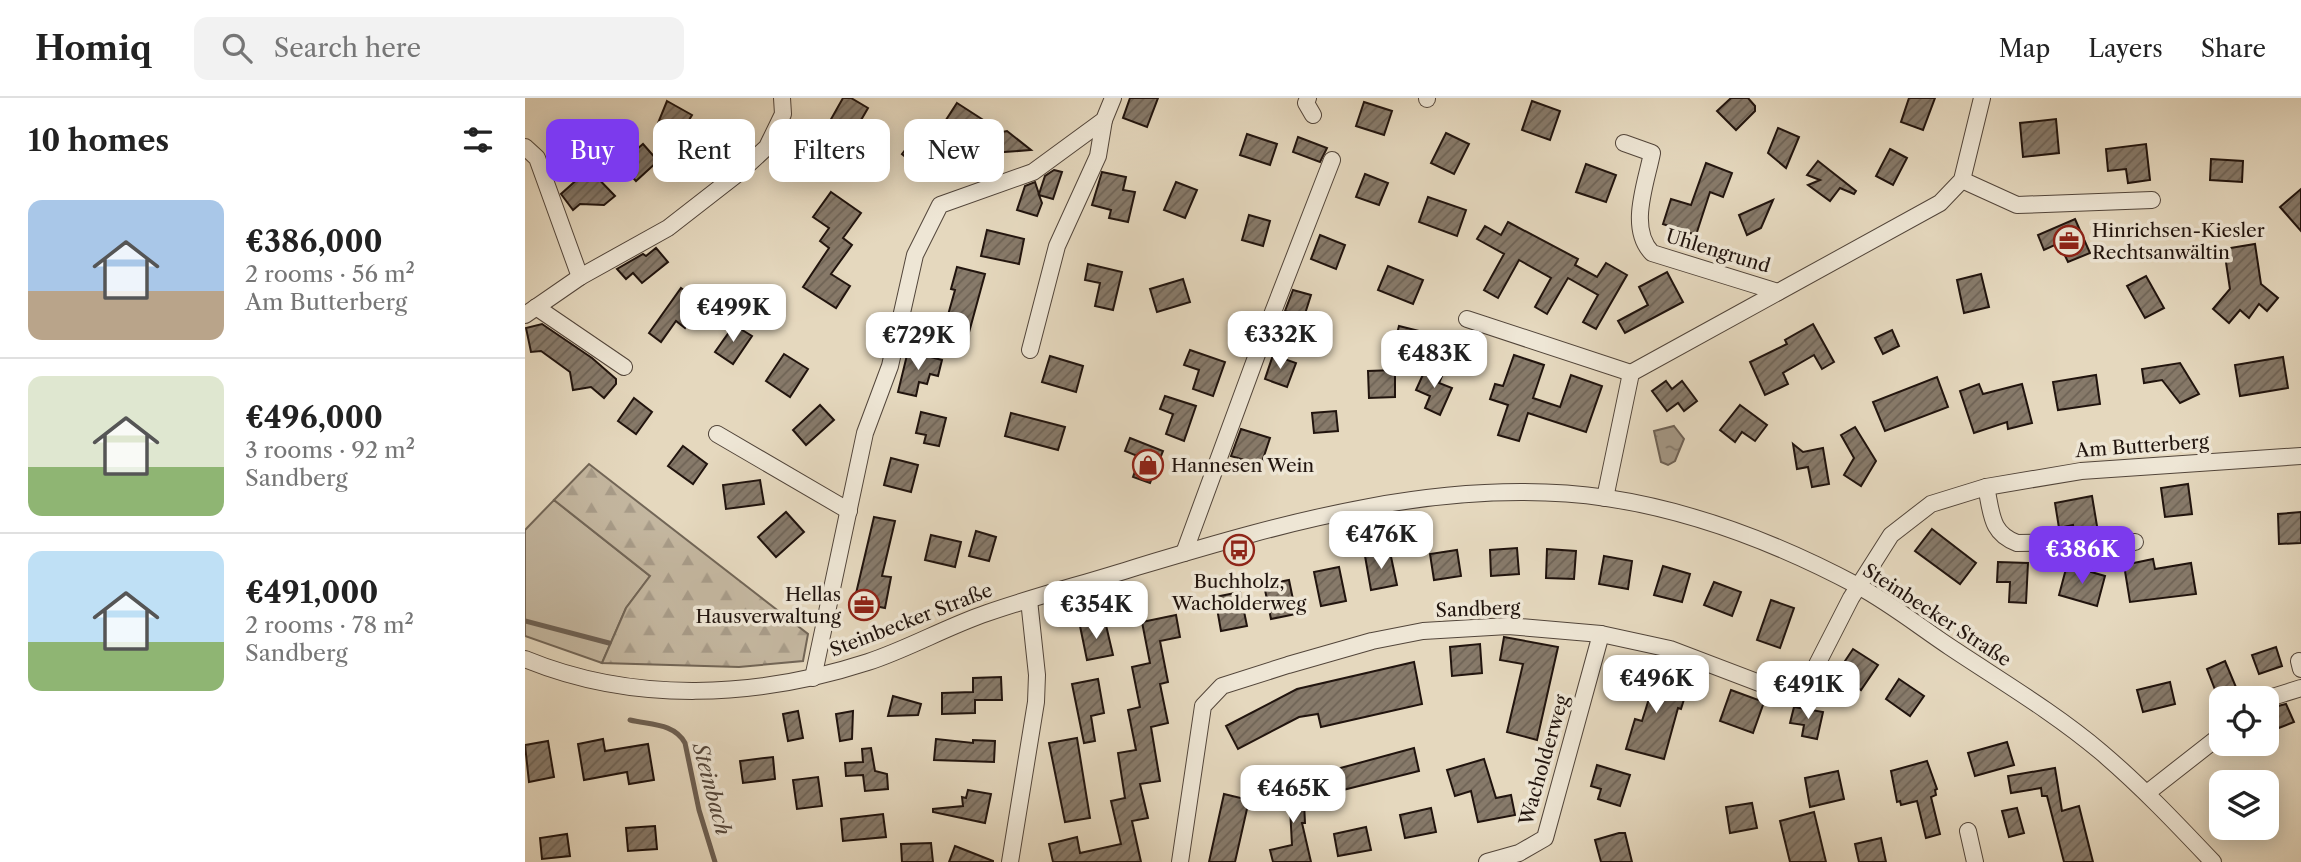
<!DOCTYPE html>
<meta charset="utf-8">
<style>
:root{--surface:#fff;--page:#f2f2f2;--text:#222;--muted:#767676;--line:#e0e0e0;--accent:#7c3aed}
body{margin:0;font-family:"Libre Caslon Text",serif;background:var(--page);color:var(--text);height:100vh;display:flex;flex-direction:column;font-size:26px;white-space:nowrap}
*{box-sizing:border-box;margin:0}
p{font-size:23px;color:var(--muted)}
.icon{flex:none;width:38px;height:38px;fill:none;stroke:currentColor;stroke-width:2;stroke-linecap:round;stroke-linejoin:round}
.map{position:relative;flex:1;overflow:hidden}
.side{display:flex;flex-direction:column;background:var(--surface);width:525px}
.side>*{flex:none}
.hud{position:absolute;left:21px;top:21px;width:665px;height:63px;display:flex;gap:14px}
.controls{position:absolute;left:1684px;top:588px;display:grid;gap:14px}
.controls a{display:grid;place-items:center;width:70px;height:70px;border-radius:14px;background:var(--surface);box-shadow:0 4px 18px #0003;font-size:35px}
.price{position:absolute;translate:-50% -60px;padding:0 16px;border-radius:14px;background:#fff;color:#222;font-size:23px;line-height:46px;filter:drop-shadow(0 2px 4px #0008)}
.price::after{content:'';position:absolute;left:50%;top:42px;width:21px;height:16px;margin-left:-10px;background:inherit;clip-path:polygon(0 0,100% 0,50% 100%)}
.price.active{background:var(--accent);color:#fff}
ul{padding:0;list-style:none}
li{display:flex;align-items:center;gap:21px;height:175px;padding:0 28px}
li+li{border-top:2px solid var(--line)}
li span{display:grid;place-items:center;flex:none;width:196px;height:140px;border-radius:14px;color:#555}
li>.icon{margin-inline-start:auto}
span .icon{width:84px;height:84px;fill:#fffc;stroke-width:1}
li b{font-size:30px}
h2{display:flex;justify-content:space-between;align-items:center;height:84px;padding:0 28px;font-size:30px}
.chip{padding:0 24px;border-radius:14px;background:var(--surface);box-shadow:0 4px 18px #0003;font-size:24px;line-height:63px}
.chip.active{background:var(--accent);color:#fff}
header{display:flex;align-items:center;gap:42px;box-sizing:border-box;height:98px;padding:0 35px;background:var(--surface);border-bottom:2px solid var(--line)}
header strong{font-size:33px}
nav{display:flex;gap:38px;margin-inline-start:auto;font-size:24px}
.search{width:490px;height:63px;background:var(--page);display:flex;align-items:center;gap:18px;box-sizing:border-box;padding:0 24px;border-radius:14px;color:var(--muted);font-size:26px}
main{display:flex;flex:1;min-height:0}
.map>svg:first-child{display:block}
</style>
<header>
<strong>Homiq</strong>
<div class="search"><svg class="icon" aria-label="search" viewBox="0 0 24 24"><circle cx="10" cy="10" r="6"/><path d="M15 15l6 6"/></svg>Search here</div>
<nav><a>Map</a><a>Layers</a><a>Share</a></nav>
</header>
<main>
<section class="side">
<h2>10 homes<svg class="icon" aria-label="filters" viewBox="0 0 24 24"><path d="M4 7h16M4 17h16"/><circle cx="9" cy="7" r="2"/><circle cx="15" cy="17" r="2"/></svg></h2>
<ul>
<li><span style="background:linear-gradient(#a9c7e8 65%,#b9a48a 0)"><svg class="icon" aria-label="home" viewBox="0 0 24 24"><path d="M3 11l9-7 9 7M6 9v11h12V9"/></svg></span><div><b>€386,000</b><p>2 rooms · 56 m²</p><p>Am Butterberg</p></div></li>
<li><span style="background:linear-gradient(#dfe7d0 65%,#8fb573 0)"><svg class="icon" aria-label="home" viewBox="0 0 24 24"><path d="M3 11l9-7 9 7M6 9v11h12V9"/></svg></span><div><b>€496,000</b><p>3 rooms · 92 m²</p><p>Sandberg</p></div></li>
<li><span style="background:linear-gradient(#bfe0f5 65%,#8fb573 0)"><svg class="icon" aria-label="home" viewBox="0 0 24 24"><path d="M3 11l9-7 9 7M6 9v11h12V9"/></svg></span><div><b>€491,000</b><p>2 rooms · 78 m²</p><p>Sandberg</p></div></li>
</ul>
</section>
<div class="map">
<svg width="1776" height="764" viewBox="0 0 1776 764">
<defs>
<pattern id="forest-firs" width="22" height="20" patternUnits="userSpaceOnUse" patternTransform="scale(1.75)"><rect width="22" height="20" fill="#c4b7a0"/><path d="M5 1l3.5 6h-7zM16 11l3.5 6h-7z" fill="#a89c89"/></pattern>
<pattern id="water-ripples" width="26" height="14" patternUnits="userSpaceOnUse" patternTransform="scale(1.75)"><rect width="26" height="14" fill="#a29582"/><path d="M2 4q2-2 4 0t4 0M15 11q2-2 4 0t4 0" fill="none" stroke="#847869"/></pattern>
<pattern id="building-hatch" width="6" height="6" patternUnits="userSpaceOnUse" patternTransform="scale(1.75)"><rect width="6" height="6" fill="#877a6a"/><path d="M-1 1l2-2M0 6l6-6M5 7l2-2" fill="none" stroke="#6e6356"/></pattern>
</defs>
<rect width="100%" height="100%" fill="#e5d8be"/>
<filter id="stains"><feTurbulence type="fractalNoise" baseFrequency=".00286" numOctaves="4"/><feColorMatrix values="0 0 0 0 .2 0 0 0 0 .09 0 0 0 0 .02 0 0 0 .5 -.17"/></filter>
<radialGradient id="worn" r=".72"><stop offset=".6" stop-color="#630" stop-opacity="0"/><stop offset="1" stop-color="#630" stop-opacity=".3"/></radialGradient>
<path fill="#c4b7a0" stroke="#726657" stroke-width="2" d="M29,402L125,478L101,510L77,565L0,538V432Z"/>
<path fill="url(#forest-firs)" stroke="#726657" stroke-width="2" d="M64,366L283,536L278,563L214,569L77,565L101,510L125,478L29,402Z"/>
<path fill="url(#water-ripples)" stroke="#6e6154" stroke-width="2" d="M1149,328L1159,341L1150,363L1143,367L1136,364L1129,333Z"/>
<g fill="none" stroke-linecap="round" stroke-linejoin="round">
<g stroke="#6e6154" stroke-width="5">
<path d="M0,523L84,545"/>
<path d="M105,622C125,627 149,625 160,645L174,712L190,764"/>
</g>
</g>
<g fill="url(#building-hatch)" stroke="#21140e" stroke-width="2">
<path d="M318,0H326L343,10L324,43L301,30Z"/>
<path d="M605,0H633L622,29L598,20Z"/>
<path d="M1206,0H1223L1230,8V13L1211,32L1192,13Z"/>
<path d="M1384,0H1410L1398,32L1376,24Z"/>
<path d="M142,3L167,17L155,37L133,25Z"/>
<path d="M1007,3L1035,13L1025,42L997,32Z"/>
<path d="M839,4L867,13L859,37L831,28Z"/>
<path d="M432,5L477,34L482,33L506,52L466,55L419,25Z"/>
<path d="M1531,21L1534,55L1498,59L1495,25Z"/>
<path d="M1253,30L1274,39L1261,70L1243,55Z"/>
<path d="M921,35L944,46L929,76L906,65Z"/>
<path d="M722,36L752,46L745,67L715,57Z"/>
<path d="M392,37L417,57L407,69L395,59L389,66L377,56Z"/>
<path d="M773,39L802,50L795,64L768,54Z"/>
<path d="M118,46L133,63L111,83L95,66Z"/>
<path d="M1621,46L1625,82L1603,85L1601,71L1583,73L1581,51Z"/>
<path d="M1365,51L1382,60L1368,87L1351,78Z"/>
<path d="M1686,61L1718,63L1717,84L1685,82Z"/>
<path d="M1293,63L1331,93L1329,96L1315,90L1305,103L1283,87L1295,82L1282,77Z"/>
<path d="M1181,65L1207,75L1198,99L1185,94L1171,137L1138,126L1146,101L1166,107Z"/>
<path d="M1061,66L1091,77L1081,104L1051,94Z"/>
<path d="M64,71L90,98L79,107L55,106L48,112L36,96Z"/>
<path d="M529,72L537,74L528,101L514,97L517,105L512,118L492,112L500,88L510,84L514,96L520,78Z"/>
<path d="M577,74L601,79L598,92L610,94L603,124L584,120L586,112L567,107Z"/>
<path d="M840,76L863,85L854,107L831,99Z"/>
<path d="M651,84L672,92L660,120L639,112Z"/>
<path d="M1776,91V133L1755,109Z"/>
<path d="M306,94L336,115L318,140L327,147L306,176L325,188L311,210L278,189L304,150L295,143L304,130L288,119Z"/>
<path d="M903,99L941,112L932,138L894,124Z"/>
<path d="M1248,102L1236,130L1222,137L1214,117Z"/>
<path d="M724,117L745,123L738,148L717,142Z"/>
<path d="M1550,121L1565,155L1543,164L1534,145L1519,152L1513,137Z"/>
<path d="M983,124L1053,161L1050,167L1072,179L1081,165L1102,177L1071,231L1058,224L1073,197L1043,180L1022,216L1010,209L1026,180L994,162L973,200L959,192L979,156L952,141L960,128L976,137Z"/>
<path d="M462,132L499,141L494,166L456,158Z"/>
<path d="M795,137L820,147L811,171L786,161Z"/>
<path d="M1730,146L1736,186L1753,200L1742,213L1734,206L1724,220L1715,212L1704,225L1688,211L1705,191L1699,151Z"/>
<path d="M131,150L143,164L117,185L108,175L101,181L92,171L118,156L121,158Z"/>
<path d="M563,166L597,174L588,212L570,208L575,185L560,182Z"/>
<path d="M863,168L898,182L888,206L853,192Z"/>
<path d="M432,169L460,176L440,249L416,242L430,192L426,191Z"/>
<path d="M1142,174L1158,204L1100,235L1093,223L1123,207L1114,189Z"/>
<path d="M1456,176L1464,209L1439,215L1432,182Z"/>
<path d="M1621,178L1639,210L1620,220L1602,188Z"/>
<path d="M658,181L665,204L632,214L625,191Z"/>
<path d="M156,190L177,205L160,230L151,223L136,244L124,235Z"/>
<path d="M768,192L786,197L779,219L760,213Z"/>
<path d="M17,226L67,260L91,281V286L79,300L66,289L48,292L45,274L16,253L6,254L1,230Z"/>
<path d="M1288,226L1309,264L1297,271L1289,257L1258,275L1263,286L1240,297L1225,264L1262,246L1260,242Z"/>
<path d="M209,227L227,238L208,266L190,254Z"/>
<path d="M874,228L898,234L893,253L869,247Z"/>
<path d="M1367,232L1374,248L1358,256L1350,240Z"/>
<path d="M665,252L700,264L688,298L668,291L674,272L659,267Z"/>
<path d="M383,253L417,262L413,278L405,276L402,286L394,284L391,298L373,294Z"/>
<path d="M259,256L283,271L265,299L241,283Z"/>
<path d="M748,257L771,265L762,289L740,281Z"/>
<path d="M989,257L1019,267L1008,300L1035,309L1046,277L1077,288L1061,334L1003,315L994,343L973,337L983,307L965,301L970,286L978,288Z"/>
<path d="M525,258L558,268L551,294L517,284Z"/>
<path d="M1758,259L1763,290L1715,298L1710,267Z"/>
<path d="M1655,265L1674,296L1655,305L1637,282L1619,285L1617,271Z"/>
<path d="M920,271L914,285L927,290L915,317L900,310L905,298L891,292L900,272Z"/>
<path d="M870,272V299L844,300L843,273Z"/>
<path d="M1571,277L1575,306L1533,312L1528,284Z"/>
<path d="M1412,279L1423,309L1360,333L1348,304Z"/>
<path d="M1141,283L1147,291L1157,283L1172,303L1159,313L1153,305L1142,313L1127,293Z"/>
<path d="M1454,286L1458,296L1497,286L1507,325L1483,331L1482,324L1449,335L1435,293Z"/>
<path d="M640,298L671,308L659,343L641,336L648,316L635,311Z"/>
<path d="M109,300L127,314L111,336L93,323Z"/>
<path d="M295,307L309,322L281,347L268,332Z"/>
<path d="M1215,307L1242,327L1230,343L1217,334L1210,344L1195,332Z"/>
<path d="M811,313L813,333L789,335L787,315Z"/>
<path d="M396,314L421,320L414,348L399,345L401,337L391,335Z"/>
<path d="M486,315L540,329L533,352L480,338Z"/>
<path d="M1330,329L1351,363L1336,388L1319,377L1329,360L1316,337Z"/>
<path d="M716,331L745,340L736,367L706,358Z"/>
<path d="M605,340L638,353L625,385L608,379L615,359L600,353Z"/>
<path d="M1268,346L1278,354L1298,350L1304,386L1287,389L1283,369L1272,371Z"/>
<path d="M158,348L182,366L168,386L143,368Z"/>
<path d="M366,360L393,367L386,394L359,387Z"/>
<path d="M235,382L239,406L201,411L198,387Z"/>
<path d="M1663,386L1667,416L1640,419L1636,390Z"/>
<path d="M1567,398L1573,434H1549L1548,427L1534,430L1530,405Z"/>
<path d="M261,414L279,434L251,459L233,439Z"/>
<path d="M1776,414V445L1754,446L1753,416Z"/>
<path d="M349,419L370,423L357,478L366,479L360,510L329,504Z"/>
<path d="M1407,431L1451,465L1435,486L1390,453Z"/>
<path d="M451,433L471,439L464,463L444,458Z"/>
<path d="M406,437L436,444L430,469L400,462Z"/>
<path d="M992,450L994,476L966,478L965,452Z"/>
<path d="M1022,451L1051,453L1049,481L1021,480Z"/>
<path d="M932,452L936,478L909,482L905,456Z"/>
<path d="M865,454L872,487L846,492L840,458Z"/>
<path d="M1079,458L1107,463L1103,491L1074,486Z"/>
<path d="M1628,461L1630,471L1666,465L1671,496L1605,504L1599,467Z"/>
<path d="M1473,464L1503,465L1501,505L1484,504L1485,484H1472Z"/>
<path d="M1542,467L1580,478L1572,508L1534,497Z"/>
<path d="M1138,468L1165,476L1157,504L1129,497Z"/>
<path d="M814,469L821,503L796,508L789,474Z"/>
<path d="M764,482L771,516L746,521L739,487Z"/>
<path d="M1189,484L1216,494L1207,518L1179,507Z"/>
<path d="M715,494L722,528L696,533L690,499Z"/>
<path d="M1246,502L1269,510L1255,550L1232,542Z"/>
<path d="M651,517L655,539L635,543L643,584L635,586L643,625L626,629L635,683L615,686L623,720L607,723L616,764H528L524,746L552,739L555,755L596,746L586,703L600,700L593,655L611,652L603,612L615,609L607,569L625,565L617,524Z"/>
<path d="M580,523L588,557L562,562L555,528Z"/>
<path d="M979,539L1033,549L1012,642L982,634L998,566L975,562Z"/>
<path d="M955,546L957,575L927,578L925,549Z"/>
<path d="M1751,549L1757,568L1734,576L1727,557Z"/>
<path d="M1328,551L1353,567L1336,592L1312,575Z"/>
<path d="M1700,563L1713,594L1694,602L1682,571Z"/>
<path d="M889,564L897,606L796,629L793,616L774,619L713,651L701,628L772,591Z"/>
<path d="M1117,569L1148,579L1144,590L1161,595L1156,611L1153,610L1139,661L1101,651L1110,621L1117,623L1127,591L1112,586Z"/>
<path d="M476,579L477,602H450V615L417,616V595L448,594V580Z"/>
<path d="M573,581L579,615L566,618L570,643L559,645L547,586Z"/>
<path d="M1374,581L1399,598L1385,618L1361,601Z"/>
<path d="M1645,584L1650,606L1618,614L1612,592Z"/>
<path d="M1206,592L1239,604L1228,635L1195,623Z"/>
<path d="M368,598L396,606L393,617L363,618Z"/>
<path d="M1761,606L1769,624L1741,635V611Z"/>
<path d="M1269,609L1298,614L1292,641L1277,638L1279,627L1265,625Z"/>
<path d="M273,613L278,640L263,643L258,616Z"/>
<path d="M328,613L327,641L315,643L311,616Z"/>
<path d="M552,640L565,720L540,724L524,645Z"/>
<path d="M78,641L80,653L123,646L129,682L104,686L102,674L59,682L53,646Z"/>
<path d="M411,641L448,645V642L470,643L469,664L409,662Z"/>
<path d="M23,643L29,679L4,684L0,647Z"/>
<path d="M1482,644L1489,667L1450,678L1443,655Z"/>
<path d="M346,650L350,673L362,676L363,691L340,693L338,677L321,678L320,665L338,664L337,651Z"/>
<path d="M889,650L894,673L802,696L797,675Z"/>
<path d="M248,659L250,681L218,685L215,663Z"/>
<path d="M959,661L971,700L986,697L990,717L953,724L946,693L930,698L922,672Z"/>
<path d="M1402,663L1412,691L1410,692L1411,697L1406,699L1415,736L1401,740L1392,703L1376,707L1375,703L1372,704L1366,673Z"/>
<path d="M1072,667L1105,677L1095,708L1073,701L1076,691L1066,688Z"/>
<path d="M1530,670L1537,713L1554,708L1568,764H1539L1522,698H1517L1516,690L1486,695L1483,678Z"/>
<path d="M1313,673L1319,701L1285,709L1280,680Z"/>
<path d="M293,679L297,708L272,711L268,682Z"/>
<path d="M778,685L780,725H777L786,764H748L745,752L767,747L765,710L754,711L752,687Z"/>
<path d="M443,692L466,696L460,725L408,714V711L438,708L437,699L441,700Z"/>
<path d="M699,696L724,702L710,764H684Z"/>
<path d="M1227,705L1232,730L1205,735L1201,709Z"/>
<path d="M906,710L911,734L880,740L875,717Z"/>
<path d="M1492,710L1499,735L1484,739L1477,713Z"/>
<path d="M1289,714L1301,764H1265L1255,723Z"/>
<path d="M358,716L361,739L318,743L316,721Z"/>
<path d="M130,728L132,751L103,753L101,730Z"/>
<path d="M841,729L846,752L813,758L809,736Z"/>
<path d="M1094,735H1100L1107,764H1076L1070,742Z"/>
<path d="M42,736L45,758L17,761L15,740Z"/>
<path d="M1356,740L1361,764H1334L1330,746Z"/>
<path d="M406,745L408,764H377L376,746Z"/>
<path d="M430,748L468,763V764H424Z"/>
</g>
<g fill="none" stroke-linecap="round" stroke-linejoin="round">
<g stroke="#52453a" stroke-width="18">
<g id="minor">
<path d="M783,0L781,5L788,17"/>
<path d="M902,1V0"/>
<path d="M1099,45L1127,55C1121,86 1103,130 1127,155L1253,194"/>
<path d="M0,49L12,60L55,179"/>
<path d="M1437,82L1492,107L1627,102"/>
<path d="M11,209L99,269"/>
<path d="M0,217L55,179L143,130L215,74L242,49L258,16L257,0"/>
<path d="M942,221L1106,275"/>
<path d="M505,252L532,148L573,58L579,22"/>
<path d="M192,336L324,413"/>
<path d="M1461,389C1467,415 1465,435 1492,445L1610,444"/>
<path d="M1080,400L1106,275L1415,105L1437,82L1457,0"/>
<path d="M659,455L741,232L807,62"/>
<path d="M0,561C109,606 232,600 343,564C383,551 421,529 462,515C511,498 562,485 612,469C762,424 923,377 1082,400C1168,413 1256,447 1333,488C1365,505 1395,529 1425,549C1476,583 1530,615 1576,654C1616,688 1652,726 1688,764"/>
<path d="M1774,563L1776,571"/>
<path d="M288,580L340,335L365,268L390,157L415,107L508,74L579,22L588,0"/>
<path d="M1741,601L1776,590"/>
<path d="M1622,695L1696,637"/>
<path d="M1443,733L1450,764"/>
<path d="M485,764L511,604L512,577L504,502"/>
<path d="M655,764L678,608L697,588L763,567L847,543L898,533L983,528L1076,536L1145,551L1258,594L1282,586L1326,500L1366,437L1406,406L1461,389L1556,373L1776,358"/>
<path d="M962,764L994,755L1020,740L1076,536"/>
</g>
</g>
<use href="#minor" stroke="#eee6d5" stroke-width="16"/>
</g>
<defs>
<g id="office-ring" transform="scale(1.575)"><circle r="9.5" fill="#eee6d5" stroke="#8f2418" stroke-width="1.5"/><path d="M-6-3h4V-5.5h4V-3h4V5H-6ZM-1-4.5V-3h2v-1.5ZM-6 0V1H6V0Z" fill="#8f2418"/></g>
<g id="shop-ring" transform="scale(1.575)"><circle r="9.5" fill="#eee6d5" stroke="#8f2418" stroke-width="1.5"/><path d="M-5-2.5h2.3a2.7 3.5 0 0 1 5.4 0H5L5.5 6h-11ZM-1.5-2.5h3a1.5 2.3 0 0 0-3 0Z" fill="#8f2418"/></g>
<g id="bus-ring" transform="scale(1.575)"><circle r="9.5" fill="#eee6d5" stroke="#8f2418" stroke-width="1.5"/><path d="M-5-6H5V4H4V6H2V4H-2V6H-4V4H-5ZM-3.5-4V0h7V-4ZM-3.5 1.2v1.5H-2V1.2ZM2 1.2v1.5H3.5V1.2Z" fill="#8f2418"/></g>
</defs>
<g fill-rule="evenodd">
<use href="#office-ring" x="1544" y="143"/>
<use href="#shop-ring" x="623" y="367"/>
<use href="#bus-ring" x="714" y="452"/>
<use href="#office-ring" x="339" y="507"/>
</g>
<g text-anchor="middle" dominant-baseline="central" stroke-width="7" stroke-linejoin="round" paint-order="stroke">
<g font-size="19" fill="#21140e" stroke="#eee6d5" text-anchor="start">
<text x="1567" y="132">Hinrichsen-Kiesler<tspan x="1567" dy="22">Rechtsanwältin</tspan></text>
<text x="646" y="367">Hannesen Wein</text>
<text x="714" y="483" text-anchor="middle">Buchholz,<tspan x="714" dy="22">Wacholderweg</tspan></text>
<text x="316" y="496" text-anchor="end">Hellas<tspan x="316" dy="22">Hausverwaltung</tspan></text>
</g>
<g font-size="19" fill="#21140e" stroke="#eee6d5">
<text transform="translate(1193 153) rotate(17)">Uhlengrund</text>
<text transform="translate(1617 348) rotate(-4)">Am Butterberg</text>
<text transform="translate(953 511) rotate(-2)">Sandberg</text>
<text transform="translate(1412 517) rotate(33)">Steinbecker Straße</text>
<text transform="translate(386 522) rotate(-21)">Steinbecker Straße</text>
<text transform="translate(1019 662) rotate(-74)">Wacholderweg</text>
</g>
<g font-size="21" font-style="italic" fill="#55483c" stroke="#eee6d5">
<text transform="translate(187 691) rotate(75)">Steinbach</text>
</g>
</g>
<rect width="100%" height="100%" filter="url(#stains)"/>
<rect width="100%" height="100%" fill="url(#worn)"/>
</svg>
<div class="controls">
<a><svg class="icon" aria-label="locate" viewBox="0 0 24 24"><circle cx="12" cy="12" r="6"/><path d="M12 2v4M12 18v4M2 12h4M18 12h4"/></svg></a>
<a><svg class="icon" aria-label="layers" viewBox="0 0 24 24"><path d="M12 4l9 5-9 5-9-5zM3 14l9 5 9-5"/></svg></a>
</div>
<b class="price" style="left:208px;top:246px">€499K</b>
<b class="price" style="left:755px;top:273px">€332K</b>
<b class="price" style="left:393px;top:274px">€729K</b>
<b class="price" style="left:909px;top:292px">€483K</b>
<b class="price" style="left:856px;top:473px">€476K</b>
<b class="price active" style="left:1557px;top:488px">€386K</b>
<b class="price" style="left:571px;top:543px">€354K</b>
<b class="price" style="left:1131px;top:617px">€496K</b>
<b class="price" style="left:1283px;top:623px">€491K</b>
<b class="price" style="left:768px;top:727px">€465K</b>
<div class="hud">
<a class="chip active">Buy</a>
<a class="chip">Rent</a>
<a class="chip">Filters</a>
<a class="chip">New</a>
</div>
</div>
</main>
